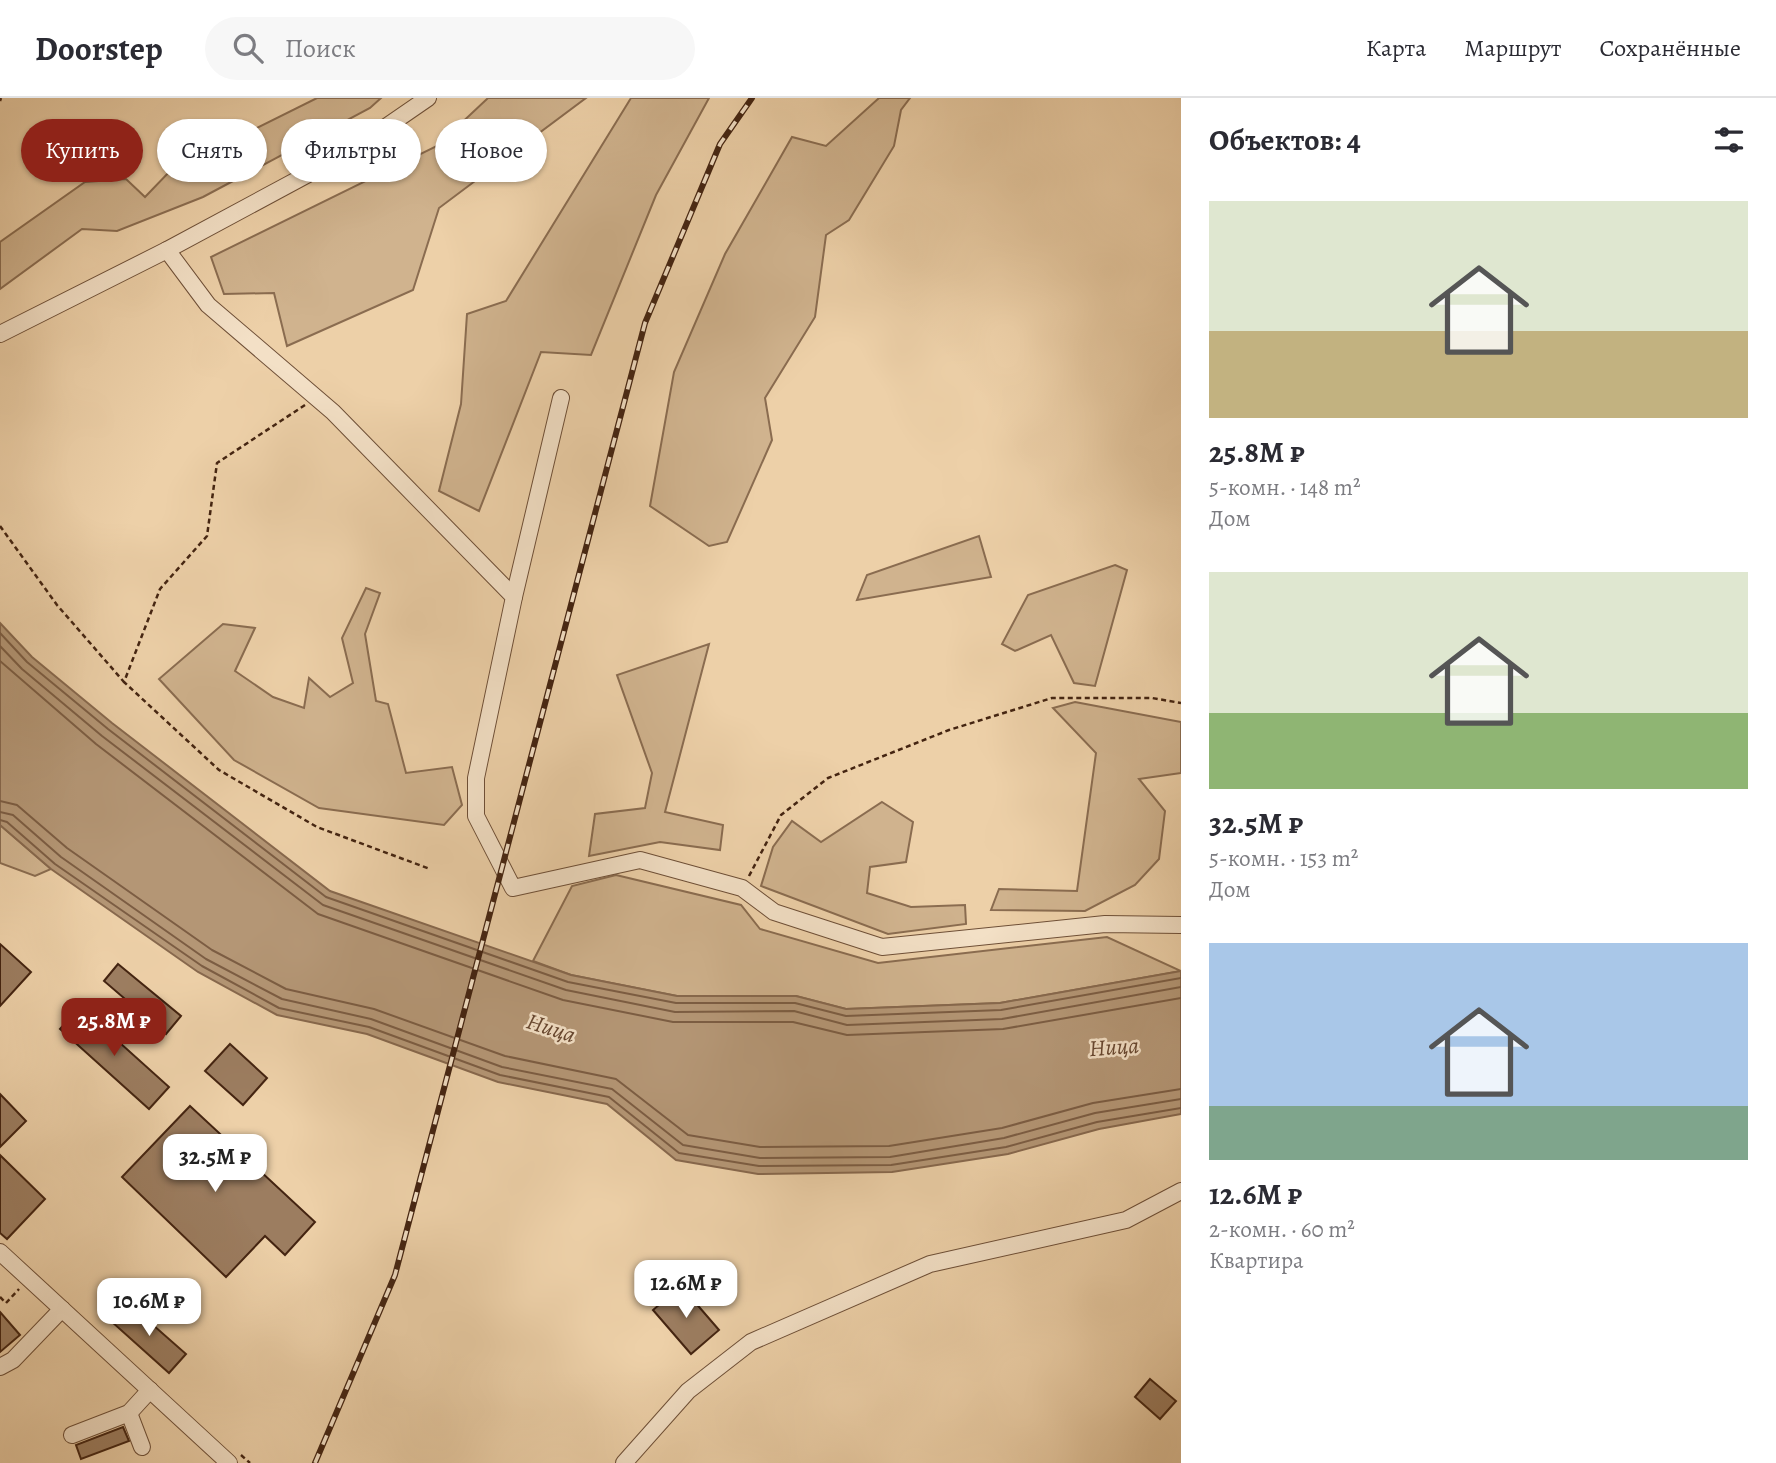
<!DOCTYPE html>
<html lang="ru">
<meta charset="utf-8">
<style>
:root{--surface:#fff;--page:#f7f7f7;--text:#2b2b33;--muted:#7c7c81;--line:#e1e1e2;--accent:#8f2418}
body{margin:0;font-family:Alegreya,serif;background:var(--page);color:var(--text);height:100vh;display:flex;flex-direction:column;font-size:26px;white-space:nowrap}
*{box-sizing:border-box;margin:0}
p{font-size:23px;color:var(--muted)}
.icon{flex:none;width:38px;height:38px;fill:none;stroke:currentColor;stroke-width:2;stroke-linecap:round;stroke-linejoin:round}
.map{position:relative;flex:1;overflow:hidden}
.details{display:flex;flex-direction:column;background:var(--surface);width:595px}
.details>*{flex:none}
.top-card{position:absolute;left:21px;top:21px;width:665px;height:63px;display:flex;gap:14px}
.price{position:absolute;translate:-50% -60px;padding:0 16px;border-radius:14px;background:#fff;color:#222;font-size:23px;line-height:46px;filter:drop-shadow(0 2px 4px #0008)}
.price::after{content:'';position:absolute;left:50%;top:42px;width:21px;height:16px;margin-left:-10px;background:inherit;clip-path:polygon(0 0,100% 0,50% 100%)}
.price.current{background:var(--accent);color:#fff}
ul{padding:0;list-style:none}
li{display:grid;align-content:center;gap:14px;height:371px;padding:0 28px}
li span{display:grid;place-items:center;height:217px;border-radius:0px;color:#555}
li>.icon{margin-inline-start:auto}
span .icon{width:126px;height:126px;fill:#fffc;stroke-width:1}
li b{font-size:30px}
h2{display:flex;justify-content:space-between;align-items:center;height:84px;padding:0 28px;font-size:30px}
.chip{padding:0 24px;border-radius:32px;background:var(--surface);box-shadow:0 2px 5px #0004;font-size:24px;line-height:63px}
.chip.current{background:var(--accent);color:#fff}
header{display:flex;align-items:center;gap:42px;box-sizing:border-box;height:98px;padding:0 35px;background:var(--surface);border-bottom:2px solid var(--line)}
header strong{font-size:33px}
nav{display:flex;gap:38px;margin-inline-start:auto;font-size:24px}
.search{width:490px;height:63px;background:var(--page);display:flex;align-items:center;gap:18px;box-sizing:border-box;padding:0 24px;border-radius:38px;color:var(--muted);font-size:26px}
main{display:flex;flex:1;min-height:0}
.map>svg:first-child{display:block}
</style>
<header>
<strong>Doorstep</strong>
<div class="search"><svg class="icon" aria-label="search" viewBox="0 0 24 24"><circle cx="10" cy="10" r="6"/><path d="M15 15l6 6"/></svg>Поиск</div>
<nav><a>Карта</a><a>Маршрут</a><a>Сохранённые</a></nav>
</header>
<main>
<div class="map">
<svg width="1181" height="1365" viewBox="0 0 1181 1365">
<rect width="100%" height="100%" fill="#edd0a8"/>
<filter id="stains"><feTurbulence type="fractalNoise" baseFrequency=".00286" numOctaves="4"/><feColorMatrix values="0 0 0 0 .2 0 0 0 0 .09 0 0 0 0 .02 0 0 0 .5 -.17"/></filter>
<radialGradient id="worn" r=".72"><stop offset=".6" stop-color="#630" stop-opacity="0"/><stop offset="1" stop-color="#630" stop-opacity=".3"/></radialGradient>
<g fill="#d0b38e" stroke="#8a6c50" stroke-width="2">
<path d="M317,0H381L370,10L203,99L117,133L82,131L0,191V144L85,84L126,81L145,99L170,73Z"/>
<path d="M488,0H586L439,110L413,192L287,248L274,195L224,196L211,159L437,48Z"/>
<path d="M631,0H709L656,97L591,257L541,254L479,413L439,393L461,306L467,216L506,203Z"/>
<path d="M879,0H910L901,12L894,48L849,122L826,137L815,219L765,300L772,342L727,444L709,448L650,408L674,274L725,156L792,39L826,48Z"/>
<path d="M979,438L991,479L857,502L867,477Z"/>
<path d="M1115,467L1127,472L1095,588L1074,585L1051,537L1015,553L1002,546L1028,497Z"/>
<path d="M366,490L380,495L365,536L376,603L388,606L406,675L452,669L462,707L444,727L319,710L234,662L159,581L223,526L255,530L235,573L273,599L304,610L309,580L330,599L353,585L342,540Z"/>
<path d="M709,546L665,714L723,727L720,752L660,744L589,758L595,716L645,710L652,675L617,577Z"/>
<path d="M1075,604L1181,624V675L1139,681L1165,713L1159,761L1135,787L1085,813L991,812L999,791L1077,793L1096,655L1053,610Z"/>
<path d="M882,704L913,724L906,764L870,769L867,795L911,809L965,807L966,826L888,836L761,788L773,749L792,723L821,744Z"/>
<path d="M0,727L51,771L35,778L0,765Z"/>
<path d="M616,777L741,807L760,831L878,865L1107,839L1181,873L1000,905L846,911L796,898H677L571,877L533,863L572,788Z"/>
</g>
<path fill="#b49675" stroke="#87684d" stroke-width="2" d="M0,525L32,559L112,625L330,793L571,877L677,898H796L846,911L1000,905L1181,873V1016L1099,1031L1008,1056L892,1074L758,1076L676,1062L607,1006L498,984L367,936L277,917L198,874L51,771L0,727Z"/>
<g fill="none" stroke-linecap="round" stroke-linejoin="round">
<g stroke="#7c5d43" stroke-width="2">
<path d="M0,535L27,564L108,631L326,799L568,884L676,905H795L846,918L1001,912L1181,880"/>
<path d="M0,548L22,571L102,638L323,807L566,892L675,914L794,913L847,927L1002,921L1181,889"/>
<path d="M0,563L96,646L318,816L563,902L673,924H793L847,937L1003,931L1181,900"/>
<path d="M0,703L17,707L67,750L212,852L286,891L374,911L505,958L616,981L688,1037L760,1049L889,1048L1002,1030L1093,1005L1181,991"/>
<path d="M0,714L13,717L61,759L206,861L282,901L371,921L502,969L612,991L683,1047L760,1060L890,1059L1004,1040L1095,1015L1181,1001"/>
<path d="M0,722L7,724L55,766L202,868L279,910L369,929L500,977L609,999L679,1055L759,1068L891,1067L1006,1049L1097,1024L1181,1010"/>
</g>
</g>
<g fill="#9c7d60" stroke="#442411" stroke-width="2">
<path d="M0,846L31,874L0,908Z"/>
<path d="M118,866L181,918L166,936L104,883Z"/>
<path d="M80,909L169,989L149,1011L60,931Z"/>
<path d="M230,946L267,980L243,1007L205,973Z"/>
<path d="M0,996L26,1023L0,1049Z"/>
<path d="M190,1008L315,1124L285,1157L265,1138L226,1179L122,1079Z"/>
<path d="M0,1057L45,1101L7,1141L0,1135Z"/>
<path d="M681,1188L719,1232L691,1256L653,1212Z"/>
<path d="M128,1205L186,1256L169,1275L112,1224Z"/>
<path d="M0,1214L20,1237L0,1254Z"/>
<path d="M1150,1281L1176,1303L1160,1321L1135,1299Z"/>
<path d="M123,1329L129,1343L81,1361L76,1347Z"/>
</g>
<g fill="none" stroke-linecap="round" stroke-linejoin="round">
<g stroke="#6e4f37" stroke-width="18">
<g id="minor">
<path d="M167,152L208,207L333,314L514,499L476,680V718L513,790L640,762L742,790L774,814L882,849L1105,826L1181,827"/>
<path d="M0,236L167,152L351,53L428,0"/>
<path d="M514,499L561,300"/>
<path d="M0,1154L229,1365"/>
<path d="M0,1269L13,1262L62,1211"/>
<path d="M129,1315L142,1349"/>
<path d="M72,1337L129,1315L150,1292"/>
<path d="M624,1365L688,1293L751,1244L930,1166L1126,1122L1181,1093"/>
</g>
</g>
<g stroke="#442411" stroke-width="2.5" stroke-dasharray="5 3.5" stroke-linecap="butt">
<path d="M0,3L1,0"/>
<path d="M305,307L217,365L207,438L160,491L124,584L219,672L317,729L430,771"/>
<path d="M0,428L57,507L124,584"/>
<path d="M749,778L781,717L828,680L949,632L1052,600H1152L1181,605"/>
<path d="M0,1199L6,1205L19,1191"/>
<path d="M241,1357L250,1365"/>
</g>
<use href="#minor" stroke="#f3e0c6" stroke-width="16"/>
<g stroke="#442411" stroke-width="6">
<path id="rail" d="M315,1365L395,1177L645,225L720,46L752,0"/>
</g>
<use href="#rail" stroke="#f3e0c6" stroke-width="3.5" stroke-dasharray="10" stroke-linecap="butt"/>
</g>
<g text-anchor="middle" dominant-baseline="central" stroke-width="5" stroke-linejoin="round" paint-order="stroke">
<g font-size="23" font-style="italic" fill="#66462f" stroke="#f3e0c6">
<text transform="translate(551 930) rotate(18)">Ница</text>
<text transform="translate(1114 949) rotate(-4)">Ница</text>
</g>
</g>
<rect width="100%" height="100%" filter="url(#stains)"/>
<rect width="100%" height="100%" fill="url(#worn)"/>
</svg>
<b class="price current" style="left:114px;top:960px">25.8M ₽</b>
<b class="price" style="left:215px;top:1096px">32.5M ₽</b>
<b class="price" style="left:686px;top:1222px">12.6M ₽</b>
<b class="price" style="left:149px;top:1240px">10.6M ₽</b>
<div class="top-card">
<a class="chip current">Купить</a>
<a class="chip">Снять</a>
<a class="chip">Фильтры</a>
<a class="chip">Новое</a>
</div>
</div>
<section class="details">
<h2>Объектов: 4<svg class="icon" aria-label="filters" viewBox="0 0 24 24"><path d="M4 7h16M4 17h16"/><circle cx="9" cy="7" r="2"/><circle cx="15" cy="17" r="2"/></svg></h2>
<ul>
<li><span style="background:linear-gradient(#dfe7d0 60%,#c2b280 0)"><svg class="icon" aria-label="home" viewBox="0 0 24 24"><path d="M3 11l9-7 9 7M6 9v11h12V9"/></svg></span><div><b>25.8M ₽</b><p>5-комн. · 148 m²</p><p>Дом</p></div></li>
<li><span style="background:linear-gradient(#dfe7d0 65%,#8fb573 0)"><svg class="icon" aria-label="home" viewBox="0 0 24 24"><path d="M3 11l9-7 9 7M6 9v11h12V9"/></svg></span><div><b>32.5M ₽</b><p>5-комн. · 153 m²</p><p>Дом</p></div></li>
<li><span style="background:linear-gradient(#a9c7e8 75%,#7fa58c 0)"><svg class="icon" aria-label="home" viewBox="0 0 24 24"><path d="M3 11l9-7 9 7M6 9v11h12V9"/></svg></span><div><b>12.6M ₽</b><p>2-комн. · 60 m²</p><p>Квартира</p></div></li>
</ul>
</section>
</main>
